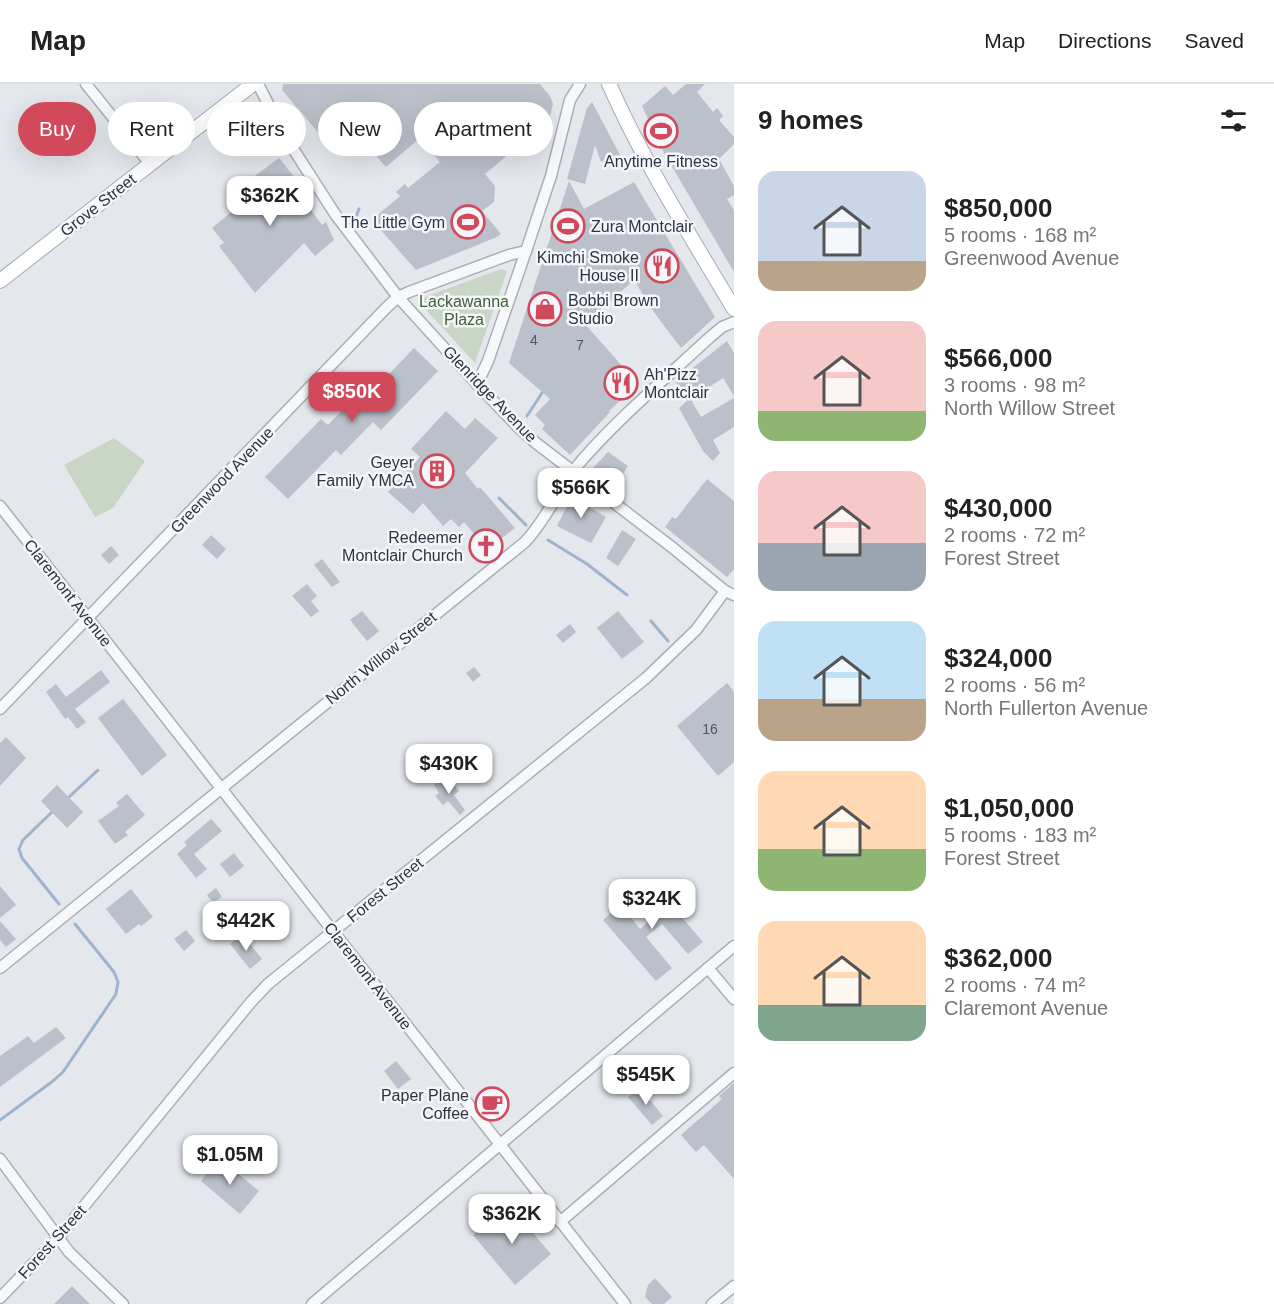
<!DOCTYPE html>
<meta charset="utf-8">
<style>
:root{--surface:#fff;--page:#f2f2f2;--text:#222;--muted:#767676;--line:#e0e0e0;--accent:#d1495b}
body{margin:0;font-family:Arial,sans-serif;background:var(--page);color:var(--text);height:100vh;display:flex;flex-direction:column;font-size:22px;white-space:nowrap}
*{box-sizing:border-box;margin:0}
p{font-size:20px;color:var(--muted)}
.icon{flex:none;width:33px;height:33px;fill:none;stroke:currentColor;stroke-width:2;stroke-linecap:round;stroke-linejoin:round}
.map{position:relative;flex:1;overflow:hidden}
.panel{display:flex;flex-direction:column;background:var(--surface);width:540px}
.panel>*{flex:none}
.banner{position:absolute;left:18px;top:18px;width:570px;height:54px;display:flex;gap:12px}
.price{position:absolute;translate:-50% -51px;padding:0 14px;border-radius:12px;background:#fff;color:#222;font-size:20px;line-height:39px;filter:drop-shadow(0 2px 3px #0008)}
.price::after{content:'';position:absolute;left:50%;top:36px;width:18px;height:14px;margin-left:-9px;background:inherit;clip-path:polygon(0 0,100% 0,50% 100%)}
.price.on{background:var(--accent);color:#fff}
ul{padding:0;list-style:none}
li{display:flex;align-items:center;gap:18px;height:150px;padding:0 24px}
li span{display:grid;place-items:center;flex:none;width:168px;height:120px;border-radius:18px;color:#555}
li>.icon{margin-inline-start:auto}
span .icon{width:72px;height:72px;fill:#fffc;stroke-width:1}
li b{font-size:26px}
h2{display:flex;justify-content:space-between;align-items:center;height:72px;padding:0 24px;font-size:26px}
.chip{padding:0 21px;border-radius:27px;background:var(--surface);box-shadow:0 6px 24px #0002;font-size:21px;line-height:54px}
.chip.on{background:var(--accent);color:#fff}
header{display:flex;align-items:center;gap:36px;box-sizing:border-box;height:84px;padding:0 30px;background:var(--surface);border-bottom:2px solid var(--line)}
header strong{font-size:28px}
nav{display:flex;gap:33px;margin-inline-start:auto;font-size:21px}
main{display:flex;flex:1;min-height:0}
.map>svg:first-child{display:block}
</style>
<header>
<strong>Map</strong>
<nav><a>Map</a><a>Directions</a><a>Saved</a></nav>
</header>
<main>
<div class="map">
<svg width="734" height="1220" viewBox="0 0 734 1220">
<rect width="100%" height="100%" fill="#e4e7ec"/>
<g fill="#c9d6c5">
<path d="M501,185L507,187L475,279L417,216Z"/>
<path d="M114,354L145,377L113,424L95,433L64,381Z"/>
</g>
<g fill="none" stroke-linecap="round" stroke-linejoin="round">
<g stroke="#9fb4cc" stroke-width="3">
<path d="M355,135L359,125"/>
<path d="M527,332L542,309"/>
<path d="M499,414L526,441"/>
<path d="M548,456L587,480L627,511"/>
<path d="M651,537L668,557"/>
<path d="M69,713L98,686"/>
<path d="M52,728L23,756L19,765L22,774L59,820"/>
<path d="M0,1036L53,997L63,988L116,910L118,898L114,888L75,840"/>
</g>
</g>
<g fill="#bbc0ca">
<path d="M283,0H540L550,12L553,20L549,36L485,90L495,102L494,118L482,127L501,150L497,153L416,186L372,136L400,112L396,108L405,100L408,104L440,78L420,54L386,83L358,51L335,68L282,6Z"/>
<path d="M686,0H705L697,8L713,28L717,24L723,32L719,36L734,53V60L719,75L734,102V111L727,115L734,126V188L664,69L642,22L665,2L673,11Z"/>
<path d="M592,18L620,71L601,78L595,61L585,100L567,95L587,24Z"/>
<path d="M279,74L295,94L290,98L322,141L326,138L334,156L315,172L304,159L255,209L219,162L224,159L212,144L252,111L244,100Z"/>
<path d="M569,97L584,125L634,98L715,233L681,264L653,227L634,196L585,240L638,300L609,327L610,328L570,371L542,345L545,341L535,331L550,315L509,279Z"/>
<path d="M727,257L734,269V312L723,294L692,314L675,298Z"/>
<path d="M414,264L438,287L381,346L373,338L341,371L336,366L288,415L265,393L321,335L328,341L361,307L367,313Z"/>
<path d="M690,314L701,333L734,314V343L713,356L720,369L713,377L703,367L679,324Z"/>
<path d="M446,327L465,345L475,334L498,354L465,389L478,405L480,403L515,444L489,464L483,457L481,458L464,438L459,443L451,435L443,442L423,419L413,430L388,408L420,373L411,365Z"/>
<path d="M608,368L628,382L615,402L592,385Z"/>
<path d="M707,395L734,417V485L727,493L665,443L672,433L676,435Z"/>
<path d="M578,410L591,420L589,423L606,433L591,459L557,442L573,411Z"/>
<path d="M622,446L636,455L618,482L606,474Z"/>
<path d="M211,451L226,465L217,475L202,461Z"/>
<path d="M111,462L119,471L109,480L101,471Z"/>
<path d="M322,475L340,498L332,503L314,481Z"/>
<path d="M307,500L317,512L311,517L319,527L311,533L292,512Z"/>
<path d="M362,527L379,547L367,557L350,536Z"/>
<path d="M618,527L644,558L622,575L597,544Z"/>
<path d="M570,540L576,548L563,559L556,551Z"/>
<path d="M474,583L481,591L473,598L466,589Z"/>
<path d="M101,586L110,598L75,625L86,638L77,645L68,633L65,635L46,608L56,600L66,613Z"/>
<path d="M727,599L734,608V678L718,692L677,642Z"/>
<path d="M123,615L167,671L142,692L98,634Z"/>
<path d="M6,653L26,674L0,702V659Z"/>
<path d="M442,694L448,701L452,698L459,707L454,711L465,726L460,731L448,717L443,721L435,712L439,709L434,701Z"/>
<path d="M57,701L83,728L67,744L41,717Z"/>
<path d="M127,710L145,731L125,748L128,751L115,760L98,737L119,722L116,719Z"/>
<path d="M211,735L222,747L194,770L207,785L196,794L177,770L187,761L184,758Z"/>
<path d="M234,769L244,782L230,793L220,780Z"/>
<path d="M650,796L703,858L688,870L662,840L646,853L672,884L656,897L603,836L621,821L640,845L654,833L634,810Z"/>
<path d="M0,802L16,821L0,834Z"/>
<path d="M216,804L222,813L213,819L207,811Z"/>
<path d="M131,805L153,833L141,842L139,840L126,850L106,825Z"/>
<path d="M0,837L16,855L6,863L0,856Z"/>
<path d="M186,846L195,857L184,867L174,855Z"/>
<path d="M242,850L262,875L250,885L230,860Z"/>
<path d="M56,943L66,954L0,1003V972L28,952L34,959Z"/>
<path d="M396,977L411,995L398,1005L384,987Z"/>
<path d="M734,999V1095L704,1061L696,1068L681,1051L722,1015L719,1012Z"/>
<path d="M640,1004L663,1032L652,1041L628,1013Z"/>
<path d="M219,1074L259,1107L240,1130L201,1097Z"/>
<path d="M509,1121L551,1170L515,1201L473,1151Z"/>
<path d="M655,1194L672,1213L664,1220H652L645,1213L648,1201Z"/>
<path d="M72,1202L90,1220H54Z"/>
</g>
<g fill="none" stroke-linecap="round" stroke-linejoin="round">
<g stroke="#a9aeb7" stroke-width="13">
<g id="minor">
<path d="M86,0L150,80"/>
<path d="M258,0L283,49L335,130L398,213L477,300L520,345L536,359L673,464L725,507L734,511"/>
<path d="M477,300L488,277L526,167L551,92L570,16L580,0"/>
<path d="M0,422L625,1220"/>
<path d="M0,625L387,223L398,213L409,208L509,171L526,167"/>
<path d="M0,884L525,458C548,434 560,401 583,375C621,332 667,293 709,254L722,243L734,238"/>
<path d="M708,884L734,915"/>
<path d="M0,1075L69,1168L123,1220"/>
<path d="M560,1138L734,989"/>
<path d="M0,1214L58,1154L251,918L268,900L646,594L696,546L725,507"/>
<path d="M312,1220L734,862"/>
<path d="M712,1220L734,1202"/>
</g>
</g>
<g stroke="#a3abb8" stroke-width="16">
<g id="major">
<path d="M609,0C644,79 690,151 734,225"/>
<path d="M0,197L253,0"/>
</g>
</g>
<use href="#minor" stroke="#f7f8fa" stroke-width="10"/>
<use href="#major" stroke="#fff" stroke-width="14"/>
</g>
<defs>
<g id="stadium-ring" transform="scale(1.725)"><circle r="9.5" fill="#f4f6f9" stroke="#d1495b" stroke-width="1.5"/><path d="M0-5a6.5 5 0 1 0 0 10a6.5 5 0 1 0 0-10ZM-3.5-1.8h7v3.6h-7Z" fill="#d1495b"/></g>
<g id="restaurant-ring" transform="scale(1.725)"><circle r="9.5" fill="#f4f6f9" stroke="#d1495b" stroke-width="1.5"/><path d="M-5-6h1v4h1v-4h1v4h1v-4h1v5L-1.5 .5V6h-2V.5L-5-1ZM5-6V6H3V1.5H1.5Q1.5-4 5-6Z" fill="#d1495b"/></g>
<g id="shop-ring" transform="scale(1.725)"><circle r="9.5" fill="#f4f6f9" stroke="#d1495b" stroke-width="1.5"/><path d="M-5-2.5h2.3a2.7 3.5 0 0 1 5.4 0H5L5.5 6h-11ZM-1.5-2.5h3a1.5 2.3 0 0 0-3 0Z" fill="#d1495b"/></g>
<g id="building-ring" transform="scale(1.725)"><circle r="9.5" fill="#f4f6f9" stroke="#d1495b" stroke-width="1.5"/><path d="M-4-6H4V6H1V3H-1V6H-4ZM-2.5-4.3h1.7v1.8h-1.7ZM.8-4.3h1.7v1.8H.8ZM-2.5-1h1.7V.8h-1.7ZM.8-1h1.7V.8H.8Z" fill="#d1495b"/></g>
<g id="church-ring" transform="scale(1.725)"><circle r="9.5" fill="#f4f6f9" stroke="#d1495b" stroke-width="1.5"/><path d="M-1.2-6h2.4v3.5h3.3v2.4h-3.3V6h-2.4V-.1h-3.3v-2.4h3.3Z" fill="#d1495b"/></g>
<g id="cafe-ring" transform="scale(1.725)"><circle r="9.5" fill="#f4f6f9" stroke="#d1495b" stroke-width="1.5"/><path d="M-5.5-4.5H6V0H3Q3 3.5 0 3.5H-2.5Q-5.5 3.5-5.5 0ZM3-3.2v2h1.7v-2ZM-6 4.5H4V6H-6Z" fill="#d1495b"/></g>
</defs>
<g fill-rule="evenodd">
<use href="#stadium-ring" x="661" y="47"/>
<use href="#stadium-ring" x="468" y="138"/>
<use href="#stadium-ring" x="568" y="142"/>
<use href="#restaurant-ring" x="662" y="182"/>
<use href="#shop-ring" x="545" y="225"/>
<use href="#restaurant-ring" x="621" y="299"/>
<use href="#building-ring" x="437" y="387"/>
<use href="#church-ring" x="486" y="462"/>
<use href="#cafe-ring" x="492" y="1020"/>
</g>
<g text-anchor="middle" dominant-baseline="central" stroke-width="5" stroke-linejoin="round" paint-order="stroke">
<g font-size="14" fill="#4f5766">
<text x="534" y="256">4</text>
<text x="580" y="261">7</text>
<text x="710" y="645">16</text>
</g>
<g font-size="16" fill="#2b3445" stroke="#f4f6f9" text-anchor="end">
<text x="661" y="77" text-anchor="middle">Anytime Fitness</text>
<text x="445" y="138">The Little Gym</text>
<text x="591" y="142" text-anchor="start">Zura Montclair</text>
<text x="639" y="173">Kimchi Smoke<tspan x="639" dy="18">House II</tspan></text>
<text x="568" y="216" text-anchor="start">Bobbi Brown<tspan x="568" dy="18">Studio</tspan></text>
<text x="644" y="290" text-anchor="start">Ah'Pizz<tspan x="644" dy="18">Montclair</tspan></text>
<text x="414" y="378">Geyer<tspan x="414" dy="18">Family YMCA</tspan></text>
<text x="463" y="453">Redeemer<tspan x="463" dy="18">Montclair Church</tspan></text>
<text x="469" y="1011">Paper Plane<tspan x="469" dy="18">Coffee</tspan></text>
</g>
<g font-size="16" fill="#2b3445" stroke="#f4f6f9">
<text transform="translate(98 121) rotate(-38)">Grove Street</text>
<text transform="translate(490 310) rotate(46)">Glenridge Avenue</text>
<text transform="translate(222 396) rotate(-46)">Greenwood Avenue</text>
<text transform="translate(68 509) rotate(52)">Claremont Avenue</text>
<text transform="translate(381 574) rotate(-39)">North Willow Street</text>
<text transform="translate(385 806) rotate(-39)">Forest Street</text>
<text transform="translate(368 892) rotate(52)">Claremont Avenue</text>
<text transform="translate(52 1158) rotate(-48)">Forest Street</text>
</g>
<g font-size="16" fill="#3f6138" stroke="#f4f6f9">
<text x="464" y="217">Lackawanna<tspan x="464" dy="18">Plaza</tspan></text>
</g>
</g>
</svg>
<b class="price" style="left:270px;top:143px">$362K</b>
<b class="price on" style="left:352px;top:339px">$850K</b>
<b class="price" style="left:581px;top:435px">$566K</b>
<b class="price" style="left:449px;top:711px">$430K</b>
<b class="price" style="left:652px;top:846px">$324K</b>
<b class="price" style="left:246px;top:868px">$442K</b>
<b class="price" style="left:646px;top:1022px">$545K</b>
<b class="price" style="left:230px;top:1102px">$1.05M</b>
<b class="price" style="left:512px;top:1161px">$362K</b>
<div class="banner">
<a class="chip on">Buy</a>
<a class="chip">Rent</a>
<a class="chip">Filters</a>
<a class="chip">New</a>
<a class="chip">Apartment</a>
</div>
</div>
<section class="panel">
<h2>9 homes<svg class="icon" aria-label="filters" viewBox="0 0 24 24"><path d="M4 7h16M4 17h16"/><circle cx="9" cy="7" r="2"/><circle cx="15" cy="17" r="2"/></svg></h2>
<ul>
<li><span style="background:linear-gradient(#c9d6e8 75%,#b9a48a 0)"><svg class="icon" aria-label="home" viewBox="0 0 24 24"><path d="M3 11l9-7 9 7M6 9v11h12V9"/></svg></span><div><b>$850,000</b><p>5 rooms · 168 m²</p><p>Greenwood Avenue</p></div></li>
<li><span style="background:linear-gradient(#f6c9c9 75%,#8fb573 0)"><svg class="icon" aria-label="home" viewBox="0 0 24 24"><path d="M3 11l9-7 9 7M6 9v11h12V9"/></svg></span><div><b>$566,000</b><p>3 rooms · 98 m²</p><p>North Willow Street</p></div></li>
<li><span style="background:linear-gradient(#f6c9c9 60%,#9aa5b1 0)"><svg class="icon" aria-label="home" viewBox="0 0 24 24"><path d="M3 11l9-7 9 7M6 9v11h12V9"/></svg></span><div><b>$430,000</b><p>2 rooms · 72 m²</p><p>Forest Street</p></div></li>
<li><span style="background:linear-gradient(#bfe0f5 65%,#b9a48a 0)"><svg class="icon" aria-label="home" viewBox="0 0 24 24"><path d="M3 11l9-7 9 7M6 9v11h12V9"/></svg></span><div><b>$324,000</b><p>2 rooms · 56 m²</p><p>North Fullerton Avenue</p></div></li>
<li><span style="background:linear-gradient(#ffd9b3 65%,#8fb573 0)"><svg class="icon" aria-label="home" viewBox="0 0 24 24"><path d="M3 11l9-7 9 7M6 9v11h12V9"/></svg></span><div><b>$1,050,000</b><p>5 rooms · 183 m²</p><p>Forest Street</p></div></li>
<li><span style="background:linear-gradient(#ffd9b3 70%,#7fa58c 0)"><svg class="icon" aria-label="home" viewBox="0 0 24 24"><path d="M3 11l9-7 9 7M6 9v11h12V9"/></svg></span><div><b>$362,000</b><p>2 rooms · 74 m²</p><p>Claremont Avenue</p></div></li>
</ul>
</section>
</main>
